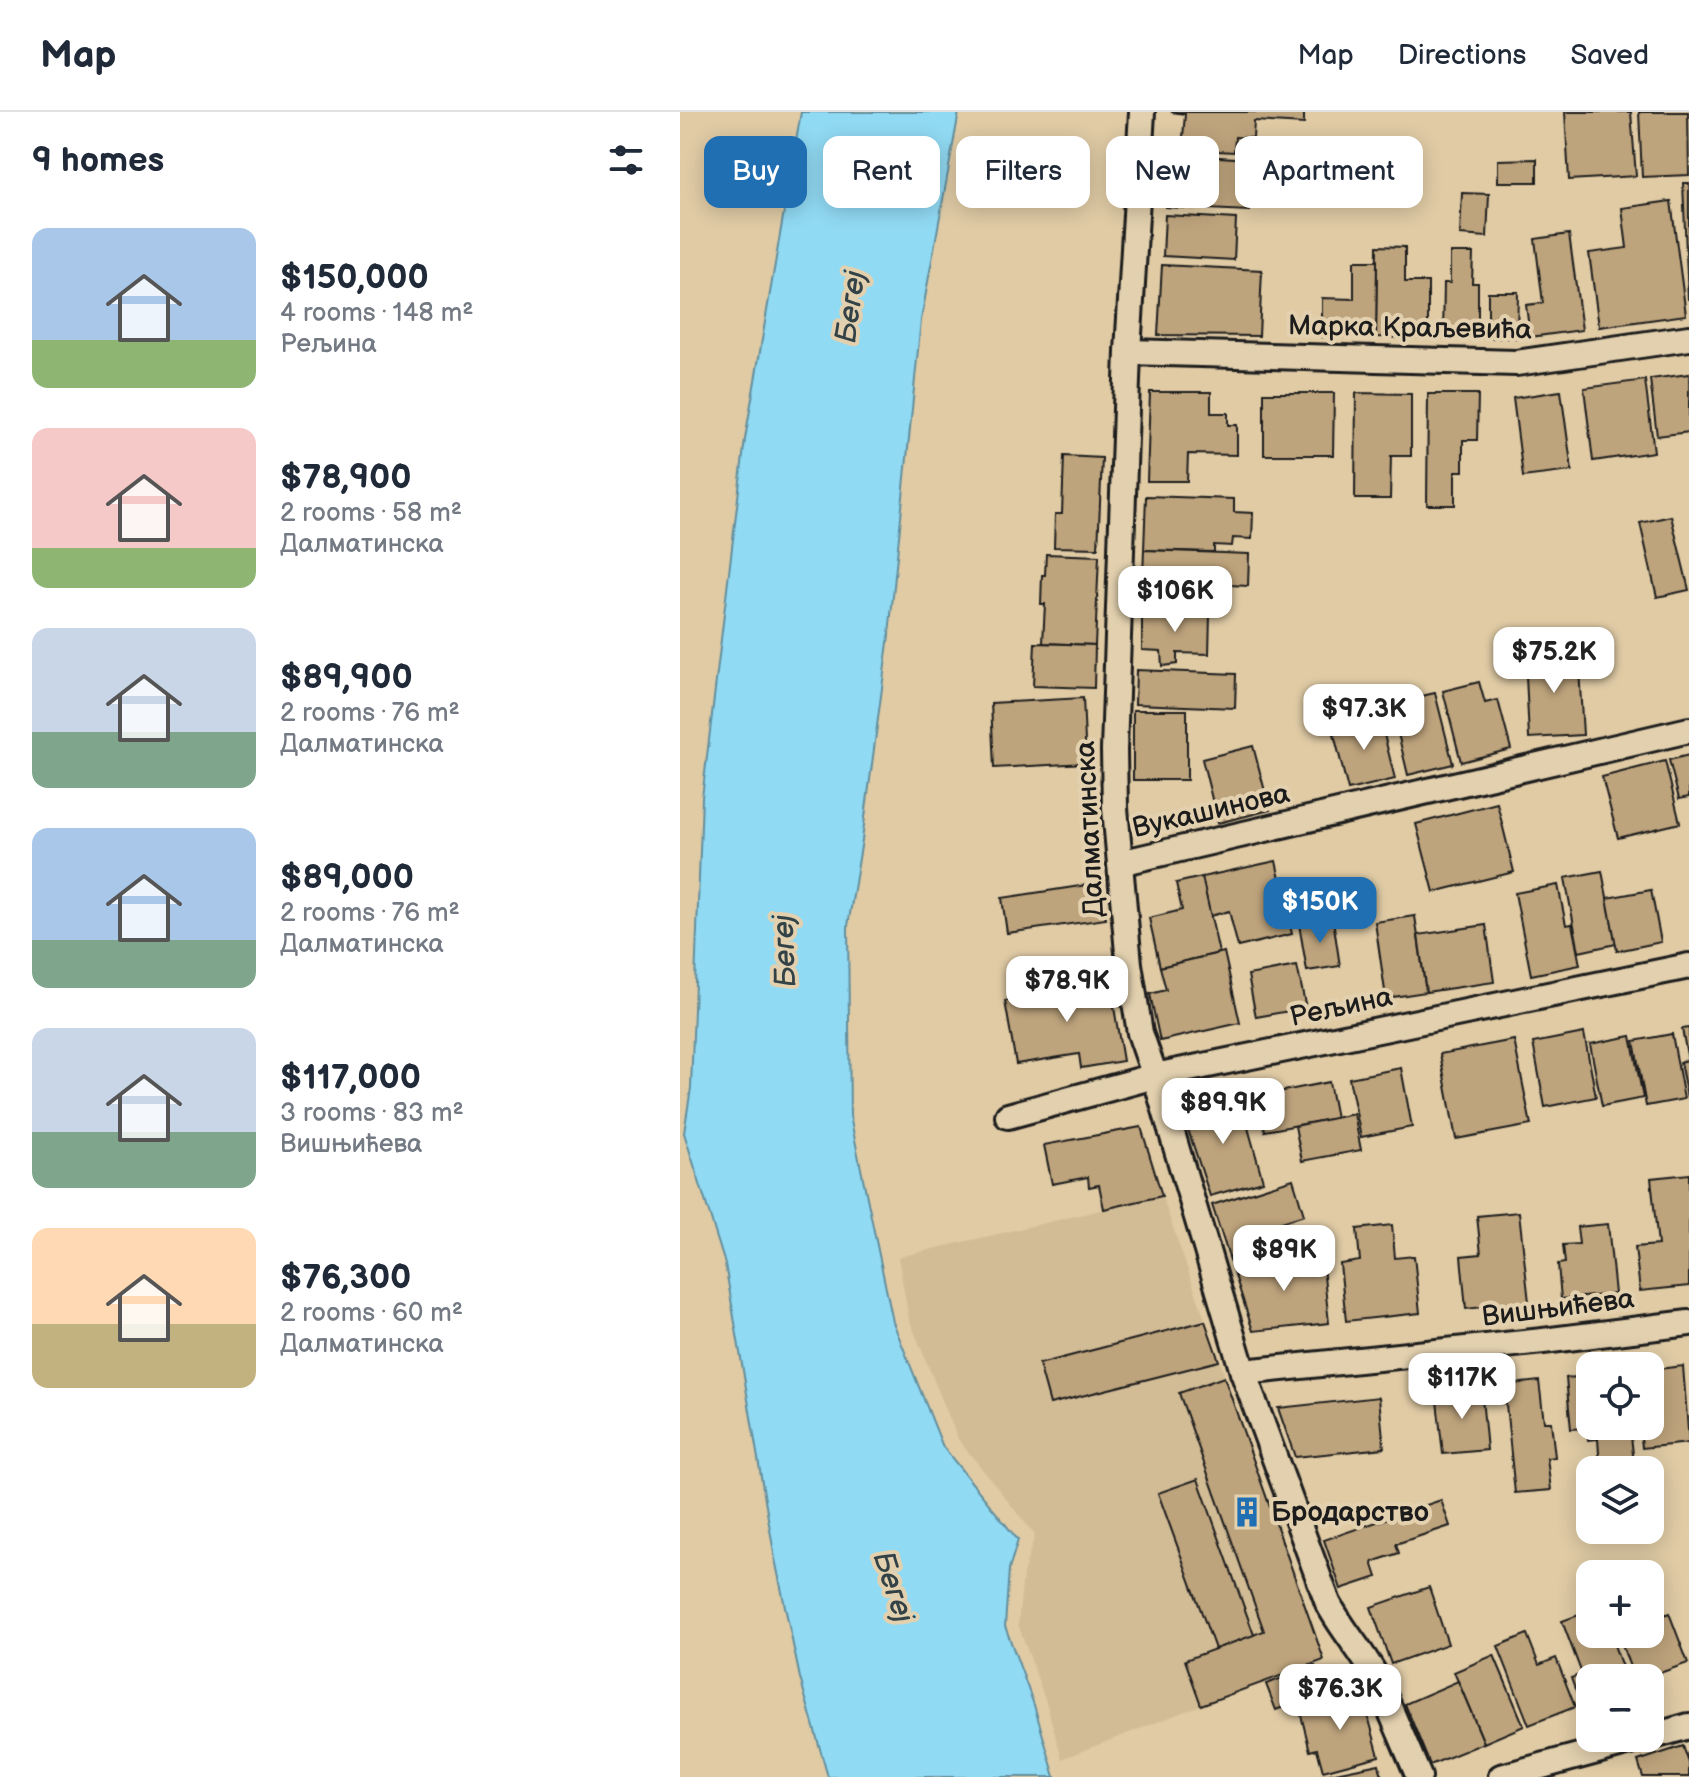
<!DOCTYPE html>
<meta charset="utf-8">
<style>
:root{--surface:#fff;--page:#f2f2f3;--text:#1f2937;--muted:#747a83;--line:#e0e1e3;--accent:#1f6fb2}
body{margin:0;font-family:"Balsamiq Sans",sans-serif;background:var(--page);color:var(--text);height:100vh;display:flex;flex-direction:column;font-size:30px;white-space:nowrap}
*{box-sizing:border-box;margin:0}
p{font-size:26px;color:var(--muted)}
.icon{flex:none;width:44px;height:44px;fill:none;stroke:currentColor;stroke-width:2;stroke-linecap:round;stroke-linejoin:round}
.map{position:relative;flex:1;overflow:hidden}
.drawer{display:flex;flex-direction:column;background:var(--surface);width:680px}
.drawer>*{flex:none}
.banner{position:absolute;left:24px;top:24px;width:760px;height:72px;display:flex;gap:16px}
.controls{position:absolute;left:896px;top:1240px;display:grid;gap:16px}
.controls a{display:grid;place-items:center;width:88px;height:88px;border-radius:16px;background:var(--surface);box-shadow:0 4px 20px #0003;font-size:40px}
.price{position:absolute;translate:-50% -68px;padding:0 18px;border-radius:16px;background:#fff;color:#222;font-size:26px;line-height:52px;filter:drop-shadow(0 2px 4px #0008)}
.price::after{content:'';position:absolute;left:50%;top:48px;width:24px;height:18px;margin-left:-12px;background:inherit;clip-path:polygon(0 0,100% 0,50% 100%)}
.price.selected{background:var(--accent);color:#fff}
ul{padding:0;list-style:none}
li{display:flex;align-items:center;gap:24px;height:200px;padding:0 32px}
li span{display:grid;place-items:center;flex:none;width:224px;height:160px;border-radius:16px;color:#555}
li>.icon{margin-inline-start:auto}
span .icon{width:96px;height:96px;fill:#fffc;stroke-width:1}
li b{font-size:34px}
h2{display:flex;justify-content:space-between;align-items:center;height:96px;padding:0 32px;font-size:34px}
.chip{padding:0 28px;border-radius:16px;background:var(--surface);box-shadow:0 4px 20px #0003;font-size:28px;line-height:72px}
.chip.selected{background:var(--accent);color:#fff}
header{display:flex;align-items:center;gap:48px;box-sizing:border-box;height:112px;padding:0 40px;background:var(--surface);border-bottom:2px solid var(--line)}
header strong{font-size:38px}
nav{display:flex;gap:44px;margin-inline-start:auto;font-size:28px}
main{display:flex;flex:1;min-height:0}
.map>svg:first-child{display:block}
</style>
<header>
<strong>Map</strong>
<nav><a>Map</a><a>Directions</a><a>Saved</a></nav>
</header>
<main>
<section class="drawer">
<h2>9 homes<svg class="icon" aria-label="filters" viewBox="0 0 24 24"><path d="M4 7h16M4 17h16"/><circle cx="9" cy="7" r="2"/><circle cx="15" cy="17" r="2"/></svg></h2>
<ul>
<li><span style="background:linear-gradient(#a9c7e8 70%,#8fb573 0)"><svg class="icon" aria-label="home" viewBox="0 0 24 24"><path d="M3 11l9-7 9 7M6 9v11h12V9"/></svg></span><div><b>$150,000</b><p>4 rooms · 148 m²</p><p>Рељина</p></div></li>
<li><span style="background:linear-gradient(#f6c9c9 75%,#8fb573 0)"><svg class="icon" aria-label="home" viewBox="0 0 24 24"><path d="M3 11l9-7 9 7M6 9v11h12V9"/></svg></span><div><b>$78,900</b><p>2 rooms · 58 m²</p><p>Далматинска</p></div></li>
<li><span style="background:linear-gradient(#c9d6e8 65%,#7fa58c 0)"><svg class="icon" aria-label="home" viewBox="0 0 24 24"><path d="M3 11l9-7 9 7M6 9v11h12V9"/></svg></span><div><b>$89,900</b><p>2 rooms · 76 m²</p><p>Далматинска</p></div></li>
<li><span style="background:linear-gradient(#a9c7e8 70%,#7fa58c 0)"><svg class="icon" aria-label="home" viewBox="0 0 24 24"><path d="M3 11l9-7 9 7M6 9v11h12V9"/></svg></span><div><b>$89,000</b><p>2 rooms · 76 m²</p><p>Далматинска</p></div></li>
<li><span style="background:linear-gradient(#c9d6e8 65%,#7fa58c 0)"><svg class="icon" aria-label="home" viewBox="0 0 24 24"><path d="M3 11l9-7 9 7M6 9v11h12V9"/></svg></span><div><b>$117,000</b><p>3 rooms · 83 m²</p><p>Вишњићева</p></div></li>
<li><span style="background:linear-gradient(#ffd9b3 60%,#c2b280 0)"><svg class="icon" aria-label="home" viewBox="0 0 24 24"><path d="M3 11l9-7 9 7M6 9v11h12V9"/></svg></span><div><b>$76,300</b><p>2 rooms · 60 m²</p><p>Далматинска</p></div></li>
</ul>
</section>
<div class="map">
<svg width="1009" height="1665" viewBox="0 0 1009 1665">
<rect width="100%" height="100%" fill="#e0cba5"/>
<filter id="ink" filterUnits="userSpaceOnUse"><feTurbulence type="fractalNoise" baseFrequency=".0125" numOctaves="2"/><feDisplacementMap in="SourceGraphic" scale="16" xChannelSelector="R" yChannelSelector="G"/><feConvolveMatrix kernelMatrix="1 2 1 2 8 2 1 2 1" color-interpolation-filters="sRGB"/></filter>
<g filter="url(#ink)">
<path fill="#d2bc96" d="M482,1084L644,1548L521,1593L382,1647L366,1590L338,1512L343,1462L355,1423L278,1327L229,1207L218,1145Z"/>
<path fill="#91daf3" stroke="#628e9d" stroke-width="2" d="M121,0H279L241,208L209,523L182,728L168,814L170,1004L213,1210L263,1335L338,1428L329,1457L325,1514L354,1593L375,1665H148L120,1566L95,1447L45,1152L4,1021L11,976L22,686L65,327Z"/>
<g fill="#bea47d" stroke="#1c1c1c" stroke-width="2">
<path d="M491,0H624V12L574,9L573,26L555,25L554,40L502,37L505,2Z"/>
<path d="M885,0H951L956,64L889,68Z"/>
<path d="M959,0H1008L1009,63L962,65Z"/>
<path d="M488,42L572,47L569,99L485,95Z"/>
<path d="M857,47V70H818V48Z"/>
<path d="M1003,71H1009V187H1008Z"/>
<path d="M782,81L809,82L807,125L780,123Z"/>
<path d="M991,89L1006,203L919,215L909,141L947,136L942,96Z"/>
<path d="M485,103L556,107L554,148L483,144Z"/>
<path d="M889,122L902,218L850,225L846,193L863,191L855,127Z"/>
<path d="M697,134L725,135V170H748V226L696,225Z"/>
<path d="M770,141H793L792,171H798V226H763L764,171H770Z"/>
<path d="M674,149H697L696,225H642V186L674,187Z"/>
<path d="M482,153L582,158L579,224L478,223Z"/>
<path d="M808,180H838L837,226H808Z"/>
<path d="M1009,262V320L977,324L970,267Z"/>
<path d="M965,268L974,340L913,349L904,276Z"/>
<path d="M881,279L892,359L843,365L833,286Z"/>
<path d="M470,280H531V301H548V313H557V343L508,342L507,369H467Z"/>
<path d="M584,281H654L653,343H584Z"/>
<path d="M676,281L731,282V344H711L710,387H675Z"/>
<path d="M748,282H798L797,328H783V359H775V393H747Z"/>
<path d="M384,344L422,346L418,436L374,435L375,402H382Z"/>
<path d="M466,384L554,387V400L573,401L572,427L553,426L552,434L534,433V440L464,438Z"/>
<path d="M991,404L1009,478L977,485L960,411Z"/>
<path d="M464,438L569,442L568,474L530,472V485H514L513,494L462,492Z"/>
<path d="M366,442L419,444L415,533L363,531L365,492H361L362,463H365Z"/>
<path d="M462,499L530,502L529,542L497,541V552L482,554L481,539L462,538Z"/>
<path d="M355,531L415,533L414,576L353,574Z"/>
<path d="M898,540L903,623L849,626L845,543Z"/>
<path d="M456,558L556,562L555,596L455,592Z"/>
<path d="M799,570L805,591L818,588L831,637L781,650L763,579Z"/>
<path d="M755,581L773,652L728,663L715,609L737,603L733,586Z"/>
<path d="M403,586L406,651L314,656L311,591Z"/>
<rect x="453" y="598" width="54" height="70"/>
<path d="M699,602L715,667L668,678L652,614Z"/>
<path d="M573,634L590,698L538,711L522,647Z"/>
<path d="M1009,643V685L999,687L989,648Z"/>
<path d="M985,649L1000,711L938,726L922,665Z"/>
<path d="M817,691L834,760L754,780L736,712Z"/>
<path d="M596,749L612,822L558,835L549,799L530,804L522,765Z"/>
<path d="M922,759L936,832L899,840L885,766Z"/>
<path d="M522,765L539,841L480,855L469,806L502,798L496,771Z"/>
<path d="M420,771L426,807L327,821L322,786Z"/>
<path d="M878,773L886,813L892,812L900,853L851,863L835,781Z"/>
<path d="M971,778L981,830L937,839L927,786Z"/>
<path d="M735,804L746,880L706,886L695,810Z"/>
<path d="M653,808L660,854L627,859L619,812Z"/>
<path d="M806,813L814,870L746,880L738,823Z"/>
<path d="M544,840L560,911L480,929L470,882L486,878L480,855Z"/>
<path d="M617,854L626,896L576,905L568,863Z"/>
<path d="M397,864L398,870L429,865L443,949L401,956L399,942L336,952L325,889L370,881L368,870Z"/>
<path d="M1009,916V985H1007L1000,950L1008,948L1002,917Z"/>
<path d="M904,921L916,985L865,995L853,931Z"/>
<path d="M992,922L1004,987L966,994L954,929Z"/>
<path d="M951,924L963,986L922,994L910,932Z"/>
<path d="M834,928L851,1013L776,1027L760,942Z"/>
<path d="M721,956L732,1015L681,1025L669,966Z"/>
<path d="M649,970L656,1006L585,1019L578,984Z"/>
<path d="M560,987L583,1069L530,1084L502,999Z"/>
<path d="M674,1002L681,1038L622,1049L615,1014Z"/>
<path d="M461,1015L482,1084L424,1097L419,1073L409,1075L408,1065L372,1072L364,1033Z"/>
<path d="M1009,1062V1174L960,1179L955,1135L978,1133L971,1066Z"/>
<path d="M613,1067L624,1103L599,1111L601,1118L596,1120L601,1139L552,1154L532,1093Z"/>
<path d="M839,1100L849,1190L786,1197L781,1144L801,1142L797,1104Z"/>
<path d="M928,1112L935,1182L881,1187L878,1152L885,1151L883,1133L899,1132L897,1115Z"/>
<path d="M712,1113L715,1146L734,1144L740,1201L666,1209L660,1152L680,1149L677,1117Z"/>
<path d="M642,1145L649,1211L573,1219L552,1154Z"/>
<path d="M525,1209L539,1249L370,1292L359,1252Z"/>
<path d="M1003,1254L1009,1331L962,1336L960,1314H970V1258Z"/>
<path d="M910,1264V1314H950L954,1352L920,1356L918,1327L908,1328L907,1316L891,1317L886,1266Z"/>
<path d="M544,1265L644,1548L521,1593L505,1548L584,1519L499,1281Z"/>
<path d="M859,1269L864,1310H871L875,1345L867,1346L871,1378L835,1381L824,1273Z"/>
<path d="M801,1275L807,1338L763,1342L756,1280Z"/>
<path d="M699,1285L704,1336L615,1345L598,1296Z"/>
<path d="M518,1367L574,1523L535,1537L478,1381Z"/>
<path d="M761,1388L770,1414L716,1432L719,1441L692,1450L697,1465L661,1477L644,1428Z"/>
<path d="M749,1475L768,1532L711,1552L691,1495Z"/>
<path d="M910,1499V1522H930L946,1566H910V1596L903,1599L891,1566L902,1562L882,1509Z"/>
<path d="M989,1501L1008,1551L966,1566H954L938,1522H970V1508Z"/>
<path d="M847,1522L859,1553L876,1546L895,1595L849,1613L818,1534Z"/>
<path d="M814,1543L844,1614L804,1631L774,1560Z"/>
<path d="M635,1554L645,1579L596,1598L586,1572Z"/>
<path d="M778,1569L804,1631L750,1653L725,1592Z"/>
<path d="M682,1582L699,1644L643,1659L637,1637L630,1639L620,1599Z"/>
<path d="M1003,1634L1009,1651V1665H963L958,1649Z"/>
<path d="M699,1652L702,1665H636Z"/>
</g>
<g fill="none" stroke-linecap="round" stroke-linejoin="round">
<g stroke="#1c1c1c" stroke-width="30">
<g id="minor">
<path d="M462,0L448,240L434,638L435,696L449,852L460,921L475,964L563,1260L648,1491C662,1518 683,1540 697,1567L739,1665"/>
<path d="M448,240L836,251L1009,226"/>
<path d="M440,751L1009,618"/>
<path d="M328,1004L475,964L1009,854"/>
<path d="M563,1260L863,1229L1009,1211"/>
<path d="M970,1625L1009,1614"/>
<path d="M821,1665L965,1626"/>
</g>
</g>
<use href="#minor" stroke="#e2d0ae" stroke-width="24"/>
</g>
</g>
<defs>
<g id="building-bare" transform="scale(2.4)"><path d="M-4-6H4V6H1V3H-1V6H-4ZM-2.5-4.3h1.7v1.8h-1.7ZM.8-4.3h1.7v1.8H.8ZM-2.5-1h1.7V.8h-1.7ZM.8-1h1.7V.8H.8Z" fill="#1f6fb2" stroke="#e2d0ae" stroke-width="2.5" paint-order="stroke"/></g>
</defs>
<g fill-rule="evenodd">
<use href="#building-bare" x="567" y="1400"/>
</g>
<g text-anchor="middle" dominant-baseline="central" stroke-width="8" stroke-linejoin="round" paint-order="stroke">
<g font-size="28" fill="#1c1c1c" stroke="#e2d0ae">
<text transform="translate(730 216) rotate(1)">Марка Краљевића</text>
<text transform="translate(531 699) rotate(-13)">Вукашинова</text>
<text transform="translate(410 717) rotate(-93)">Далматинска</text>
<text transform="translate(661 895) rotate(-12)">Рељина</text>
<text transform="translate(878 1196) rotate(-7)">Вишњићева</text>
</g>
<g font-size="28" font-weight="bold" fill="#1c1c1c" stroke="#e2d0ae" text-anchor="start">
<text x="591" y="1400">Бродарство</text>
</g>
<g font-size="30" font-style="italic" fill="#334247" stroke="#e2d0ae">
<text transform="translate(171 195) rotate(-82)">Бегеј</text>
<text transform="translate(105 839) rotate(-92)">Бегеј</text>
<text transform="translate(213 1475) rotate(72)">Бегеј</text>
</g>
</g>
</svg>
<div class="controls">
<a><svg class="icon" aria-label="locate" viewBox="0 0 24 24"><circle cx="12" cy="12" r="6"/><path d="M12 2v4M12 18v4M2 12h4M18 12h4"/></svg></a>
<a><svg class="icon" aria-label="layers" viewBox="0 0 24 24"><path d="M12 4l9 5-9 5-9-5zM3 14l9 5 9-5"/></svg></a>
<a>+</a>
<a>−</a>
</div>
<b class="price" style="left:495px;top:522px">$106K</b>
<b class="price" style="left:874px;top:583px">$75.2K</b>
<b class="price" style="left:684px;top:640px">$97.3K</b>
<b class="price selected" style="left:640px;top:833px">$150K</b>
<b class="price" style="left:387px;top:912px">$78.9K</b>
<b class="price" style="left:543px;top:1034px">$89.9K</b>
<b class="price" style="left:604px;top:1181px">$89K</b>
<b class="price" style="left:782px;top:1309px">$117K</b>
<b class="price" style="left:660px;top:1620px">$76.3K</b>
<div class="banner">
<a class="chip selected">Buy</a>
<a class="chip">Rent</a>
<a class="chip">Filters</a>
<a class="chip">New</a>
<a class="chip">Apartment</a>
</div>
</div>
</main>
